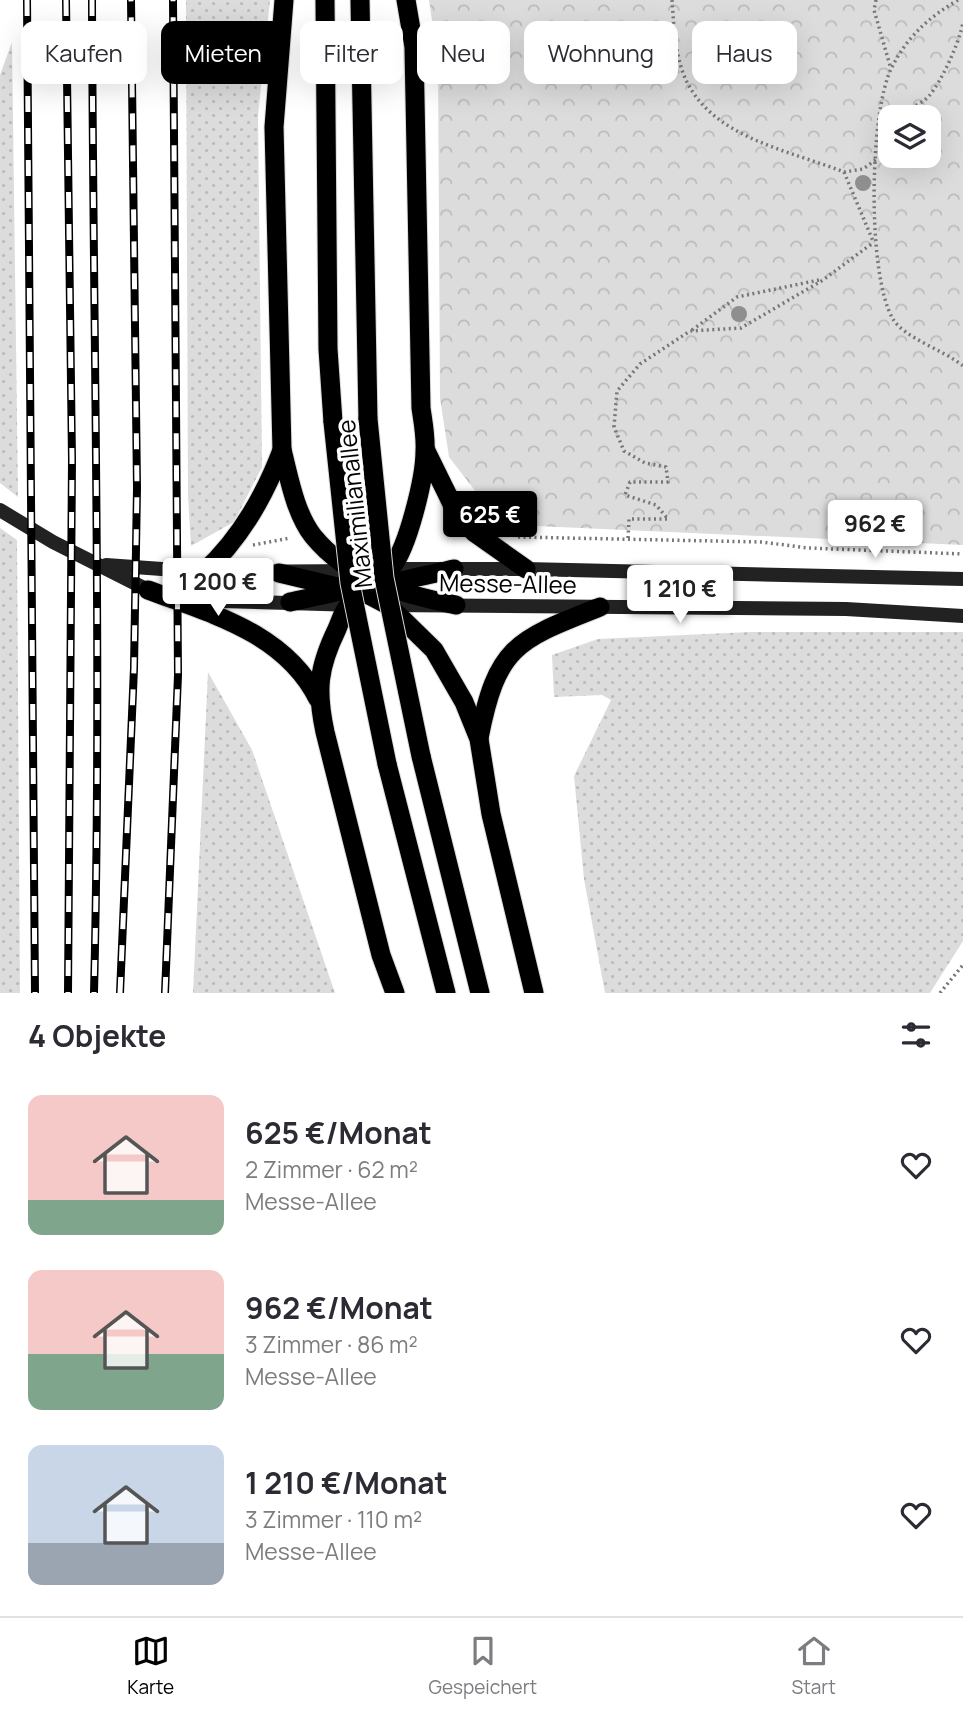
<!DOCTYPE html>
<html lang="de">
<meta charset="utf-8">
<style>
:root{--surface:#fff;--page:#f7f7f7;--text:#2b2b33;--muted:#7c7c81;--line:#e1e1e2;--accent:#000}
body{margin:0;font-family:Manrope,sans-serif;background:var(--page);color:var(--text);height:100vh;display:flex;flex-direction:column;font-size:26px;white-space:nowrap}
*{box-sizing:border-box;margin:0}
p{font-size:23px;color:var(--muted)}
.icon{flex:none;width:38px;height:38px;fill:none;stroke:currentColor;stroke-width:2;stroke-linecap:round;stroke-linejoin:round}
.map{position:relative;height:993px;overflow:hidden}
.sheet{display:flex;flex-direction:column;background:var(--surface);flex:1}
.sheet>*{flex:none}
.guide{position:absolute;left:21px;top:21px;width:922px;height:63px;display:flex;gap:14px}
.fabs{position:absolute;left:878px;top:105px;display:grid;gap:14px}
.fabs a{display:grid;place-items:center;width:63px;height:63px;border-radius:14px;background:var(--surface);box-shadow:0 7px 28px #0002;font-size:35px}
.price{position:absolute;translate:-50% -60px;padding:0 16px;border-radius:7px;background:#fff;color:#222;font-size:23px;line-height:46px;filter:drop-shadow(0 2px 4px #0008)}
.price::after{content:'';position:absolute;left:50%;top:42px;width:21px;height:16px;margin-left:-10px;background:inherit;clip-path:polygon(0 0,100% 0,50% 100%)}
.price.active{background:var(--accent);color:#fff}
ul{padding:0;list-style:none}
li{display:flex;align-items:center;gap:21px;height:175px;padding:0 28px}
li span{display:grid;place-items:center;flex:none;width:196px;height:140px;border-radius:14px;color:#555}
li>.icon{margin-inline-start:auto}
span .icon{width:84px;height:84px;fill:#fffc;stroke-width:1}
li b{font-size:30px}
h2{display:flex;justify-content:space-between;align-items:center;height:84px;padding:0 28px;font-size:30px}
.pill{padding:0 24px;border-radius:14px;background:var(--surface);box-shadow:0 7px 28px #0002;font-size:24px;line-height:63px}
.pill.active{background:var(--accent);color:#fff}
.dock{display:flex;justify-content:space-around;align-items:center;height:98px;border-top:2px solid var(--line);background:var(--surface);font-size:19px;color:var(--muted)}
.dock a{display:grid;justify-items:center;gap:4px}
.dock .active{color:var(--accent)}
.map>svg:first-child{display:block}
</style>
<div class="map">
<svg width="963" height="993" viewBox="0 0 963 993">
<defs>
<pattern id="grass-dots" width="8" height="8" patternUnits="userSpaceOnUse" patternTransform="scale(1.75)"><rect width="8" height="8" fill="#dcdcdc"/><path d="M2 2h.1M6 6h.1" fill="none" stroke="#bbb" stroke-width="1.8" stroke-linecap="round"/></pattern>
<pattern id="park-crowns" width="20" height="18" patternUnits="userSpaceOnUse" patternTransform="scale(1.75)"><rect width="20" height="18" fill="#dcdcdc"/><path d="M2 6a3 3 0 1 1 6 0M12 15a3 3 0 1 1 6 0" fill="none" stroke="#bbb"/></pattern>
</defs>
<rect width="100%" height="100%" fill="#fff"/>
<g fill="url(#grass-dots)">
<path d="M186,0H270L258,116L262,467L234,522L191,546L188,495Z"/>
<path d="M12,42L18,497L0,483V75Z"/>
<path d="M0,528L17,540L20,993H0Z"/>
<path d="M750,632H963V941L930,993H605L584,879L574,776L611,700L602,695L554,697L552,655L598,639Z"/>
<path d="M208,672L252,750L335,993H193Z"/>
</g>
<path fill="url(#park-crowns)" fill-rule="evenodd" d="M429,0H963V545L536,526L493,514L449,457L440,398L438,62ZM891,117H929V156H891Z"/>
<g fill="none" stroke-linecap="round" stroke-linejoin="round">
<g stroke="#dbdbdb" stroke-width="21">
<g id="trunk">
<path d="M284,0L274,127L282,450C289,477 295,513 313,536C349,580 402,594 456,605"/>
<path d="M325,0L328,349L333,422"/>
<path d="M360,0L368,419"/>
<path d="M426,451L458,516L475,533L526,569"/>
<path d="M204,572C241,538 265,495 282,450"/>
<path d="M279,573L367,594L388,605L434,650L464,702L479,739L491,814L534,993"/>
<path d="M148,590C212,614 285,633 318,699"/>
<path d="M290,602C315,596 374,588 391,568C408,548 425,477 425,451C426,437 423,422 421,408L414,47L406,0"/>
<path d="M479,738C497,646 516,640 600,607"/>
<path d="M421,756L480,993"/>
<path d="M387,764L446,993"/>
<path d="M395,993L381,955L325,732C316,690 318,668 337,629C340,622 343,611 349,605C367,584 427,576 454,569"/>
</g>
</g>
<g stroke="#777" stroke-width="3.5" stroke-dasharray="2 3.5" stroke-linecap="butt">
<path d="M672,0C674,27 675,60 688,84C717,139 791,151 844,172L863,169L877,159"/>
<path d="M876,0L874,10L891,69"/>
<path d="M958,0C929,17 907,37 892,67C869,111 867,276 893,319C904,338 944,350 963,366"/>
<path d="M879,117C895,112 917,109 929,96C942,81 960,41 963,22"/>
<path d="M844,172L873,241"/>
<path d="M692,330L737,297L819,280"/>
<path d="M518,537L762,542L808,548L963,554"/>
<path d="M628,538L629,519H668L656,505L625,495L630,482H668L666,467L645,463L624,451L614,427L617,391L640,364L690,331L741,328L823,280L874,242"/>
<path d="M253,545L290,538"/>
<path d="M940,993L963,965"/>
</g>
<path stroke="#555" stroke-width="10" d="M201,58L279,60"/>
<g stroke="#222" stroke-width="14">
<path d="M0,510L53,542L148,590L157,591"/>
<path d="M106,565L204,572L355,571"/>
<path d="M383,569H526L963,579"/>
<path d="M177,594L222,601L355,605"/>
<path d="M383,605L846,609L963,616"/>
</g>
<use href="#trunk" stroke="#000" stroke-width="19"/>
<g stroke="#000" stroke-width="8">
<g id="rail">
<path d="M27,0L35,993"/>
<path d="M66,0L72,460L68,993"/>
<path d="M92,0C93,331 102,662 94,993"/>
<path d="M120,993L134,668L137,488L131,0"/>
<path d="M165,993L178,675L173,0"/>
</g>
</g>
<use href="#rail" stroke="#fff" stroke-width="5" stroke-dasharray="16" stroke-linecap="butt"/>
<g stroke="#dbdbdb" stroke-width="21" stroke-linecap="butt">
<g id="trunk-bridge">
<path d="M368,419L384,578L421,756"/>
<path d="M333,422L350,583L387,764"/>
</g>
</g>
<use href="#trunk-bridge" stroke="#000" stroke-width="19"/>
</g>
<g fill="#8f8f8f">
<circle cx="863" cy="183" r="8"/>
<circle cx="739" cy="314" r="8"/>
</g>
<g text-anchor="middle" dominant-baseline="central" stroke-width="7" stroke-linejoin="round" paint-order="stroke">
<g font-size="24" fill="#000" stroke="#fff">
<text transform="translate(354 504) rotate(-96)">Maximilianallee</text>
<text transform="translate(508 583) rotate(1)">Messe-Allee</text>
</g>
</g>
</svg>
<div class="fabs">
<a><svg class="icon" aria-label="layers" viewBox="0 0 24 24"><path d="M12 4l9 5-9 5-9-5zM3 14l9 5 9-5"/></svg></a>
</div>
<b class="price active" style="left:490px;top:551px">625 €</b>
<b class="price" style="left:875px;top:560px">962 €</b>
<b class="price" style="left:218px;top:618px">1 200 €</b>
<b class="price" style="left:680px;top:625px">1 210 €</b>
<div class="guide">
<a class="pill">Kaufen</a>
<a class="pill active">Mieten</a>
<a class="pill">Filter</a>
<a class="pill">Neu</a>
<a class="pill">Wohnung</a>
<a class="pill">Haus</a>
</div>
</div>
<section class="sheet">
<h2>4 Objekte<svg class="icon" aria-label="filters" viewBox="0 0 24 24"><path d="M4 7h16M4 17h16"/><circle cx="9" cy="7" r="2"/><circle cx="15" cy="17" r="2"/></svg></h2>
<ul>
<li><span style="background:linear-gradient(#f6c9c9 75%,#7fa58c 0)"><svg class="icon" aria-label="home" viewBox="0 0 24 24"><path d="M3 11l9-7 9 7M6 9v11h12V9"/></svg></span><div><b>625 €/Monat</b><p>2 Zimmer · 62 m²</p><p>Messe-Allee</p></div><svg class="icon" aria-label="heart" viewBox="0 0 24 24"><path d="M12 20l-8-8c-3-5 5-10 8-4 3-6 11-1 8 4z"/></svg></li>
<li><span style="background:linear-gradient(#f6c9c9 60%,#7fa58c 0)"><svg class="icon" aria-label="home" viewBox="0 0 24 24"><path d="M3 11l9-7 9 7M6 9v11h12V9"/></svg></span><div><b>962 €/Monat</b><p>3 Zimmer · 86 m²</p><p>Messe-Allee</p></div><svg class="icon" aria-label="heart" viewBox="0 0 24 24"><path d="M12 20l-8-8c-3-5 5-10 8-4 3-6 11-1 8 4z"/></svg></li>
<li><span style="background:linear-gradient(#c9d6e8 70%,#9aa5b1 0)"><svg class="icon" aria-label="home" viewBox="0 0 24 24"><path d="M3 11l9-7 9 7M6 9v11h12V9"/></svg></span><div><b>1 210 €/Monat</b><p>3 Zimmer · 110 m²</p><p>Messe-Allee</p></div><svg class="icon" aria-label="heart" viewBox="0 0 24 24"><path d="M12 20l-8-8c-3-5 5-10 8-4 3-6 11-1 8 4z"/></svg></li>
</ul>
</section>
<nav class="dock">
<a class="active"><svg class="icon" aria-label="map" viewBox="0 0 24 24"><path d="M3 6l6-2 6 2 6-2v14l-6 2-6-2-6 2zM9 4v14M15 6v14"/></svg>Karte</a>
<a><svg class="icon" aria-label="saved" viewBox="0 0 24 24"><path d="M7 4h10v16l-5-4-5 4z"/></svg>Gespeichert</a>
<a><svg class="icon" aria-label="home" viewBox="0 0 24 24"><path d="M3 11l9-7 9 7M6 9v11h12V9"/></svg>Start</a>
</nav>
